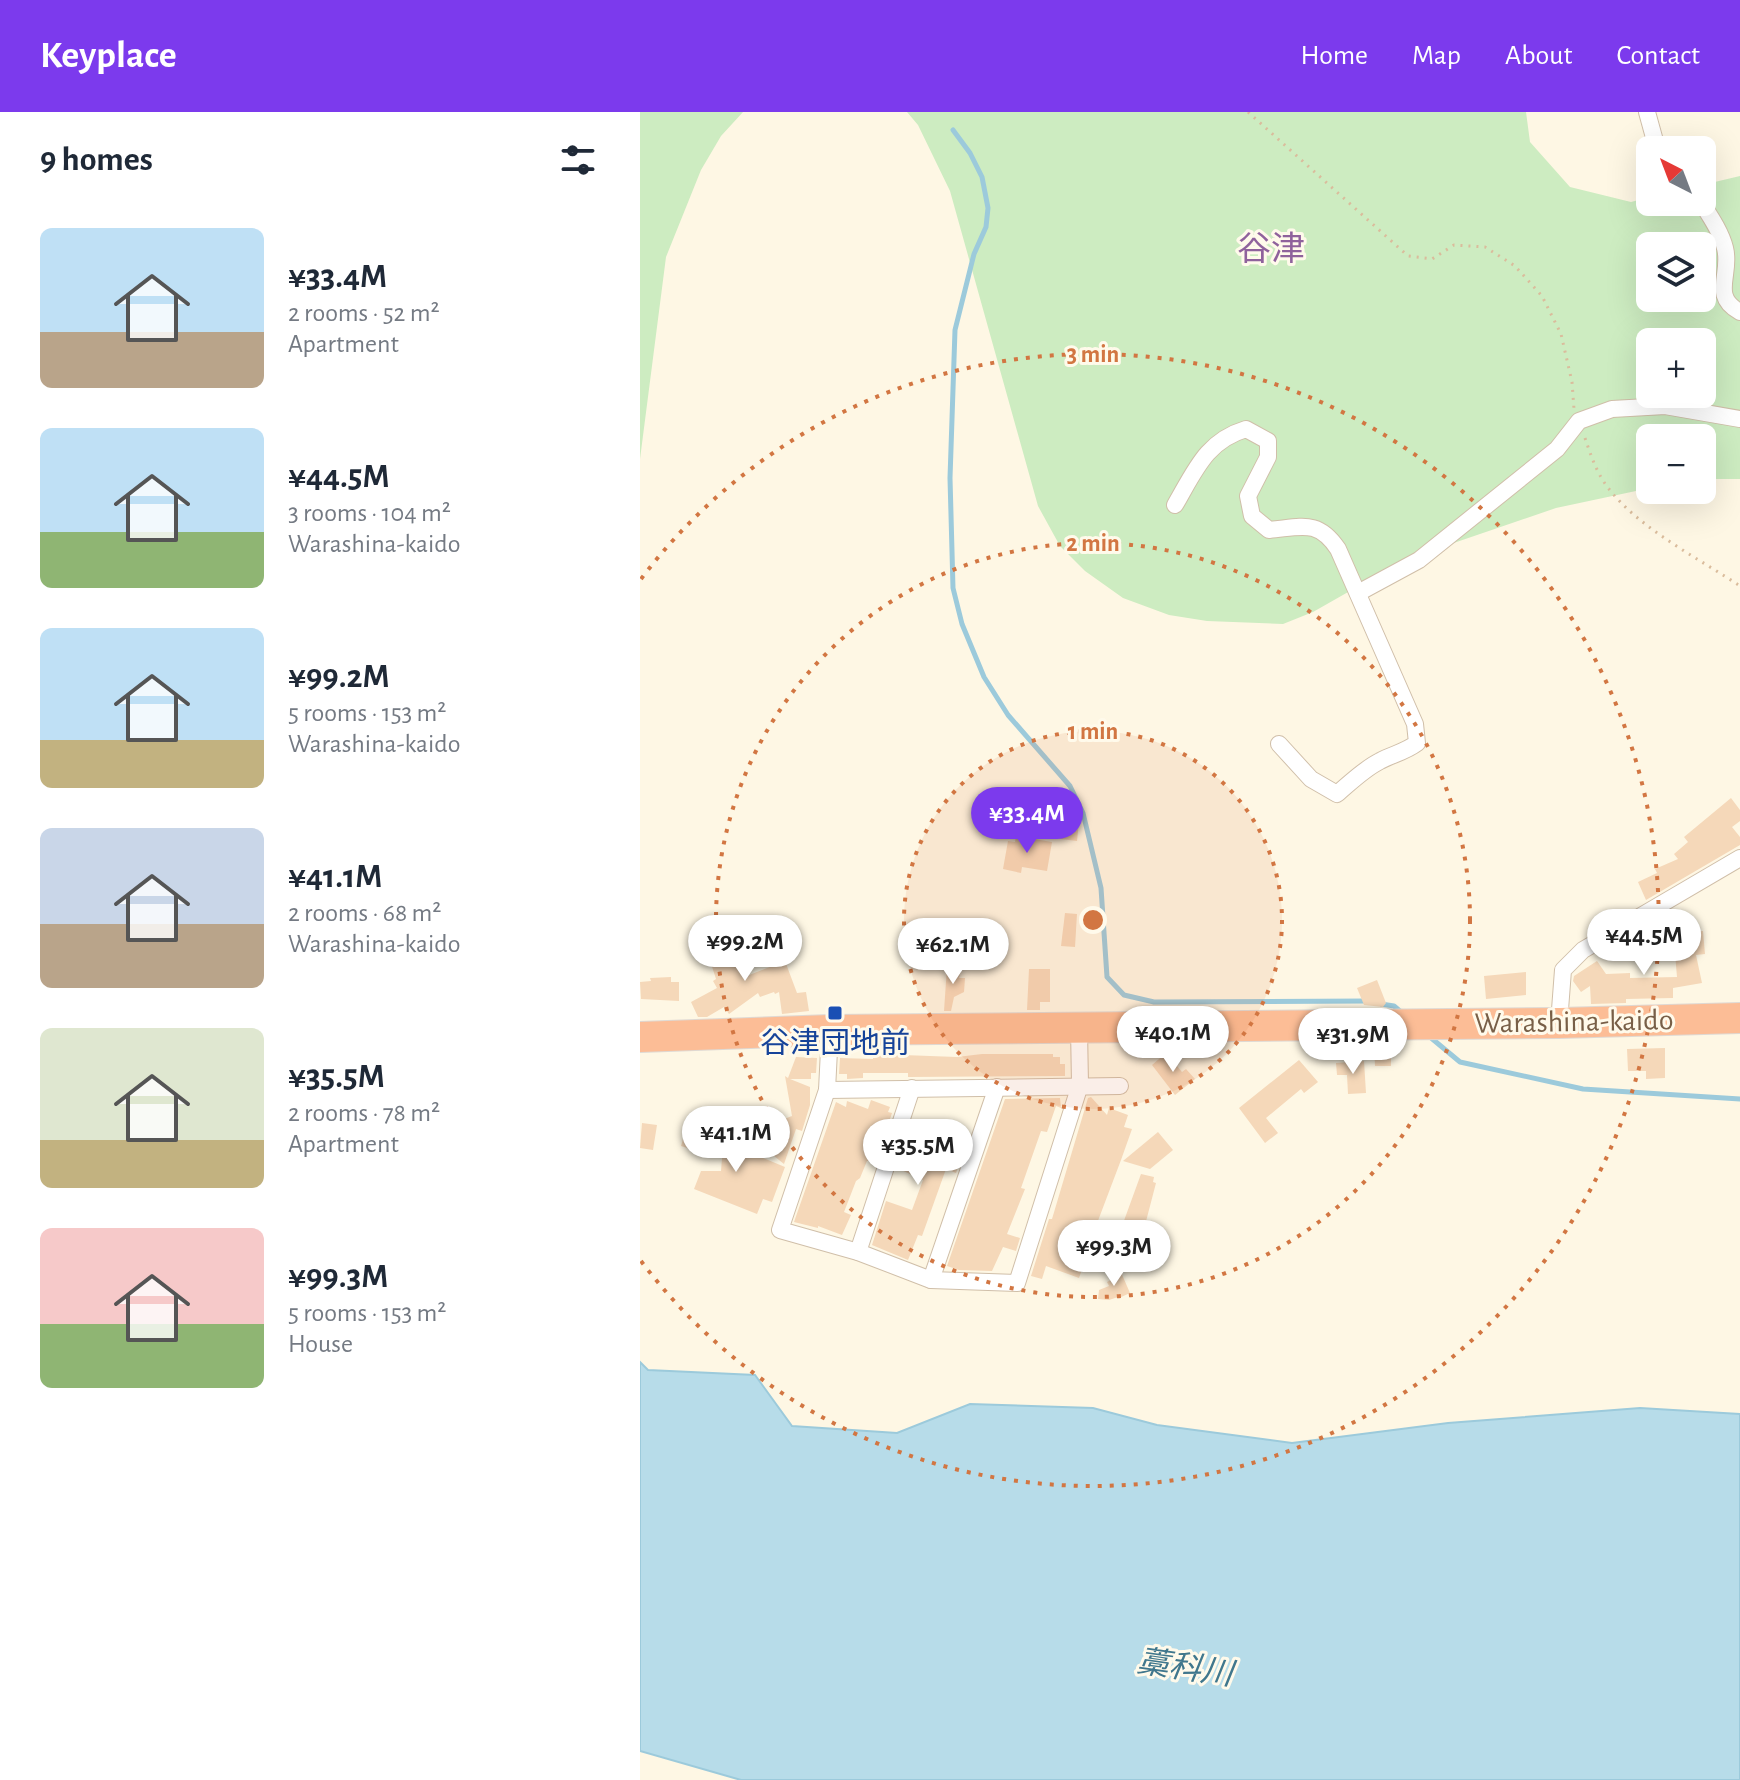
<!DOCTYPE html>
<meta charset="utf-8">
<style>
:root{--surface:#fff;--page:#f2f2f3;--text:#1f2937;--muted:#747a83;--accent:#7c3aed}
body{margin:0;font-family:"Alegreya Sans","Noto Sans JP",sans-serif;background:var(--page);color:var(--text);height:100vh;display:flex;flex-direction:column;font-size:30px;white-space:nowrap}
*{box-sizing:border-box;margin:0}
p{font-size:26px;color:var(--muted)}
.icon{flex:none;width:44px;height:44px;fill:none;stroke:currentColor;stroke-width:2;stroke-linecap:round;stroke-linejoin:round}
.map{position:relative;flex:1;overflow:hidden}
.details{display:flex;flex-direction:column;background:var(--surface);width:640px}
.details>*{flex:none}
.needle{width:52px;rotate:318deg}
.fabs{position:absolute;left:996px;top:24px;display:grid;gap:16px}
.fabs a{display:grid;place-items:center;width:80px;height:80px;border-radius:12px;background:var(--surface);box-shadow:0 8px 32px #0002;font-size:40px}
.price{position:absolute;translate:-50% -68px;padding:0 18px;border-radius:28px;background:#fff;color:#222;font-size:26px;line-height:52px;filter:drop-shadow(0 2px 4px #0008)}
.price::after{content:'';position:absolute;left:50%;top:48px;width:24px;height:18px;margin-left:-12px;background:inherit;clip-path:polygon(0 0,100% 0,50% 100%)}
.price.current{background:var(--accent);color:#fff}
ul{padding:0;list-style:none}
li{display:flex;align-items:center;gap:24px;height:200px;padding:0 40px}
li span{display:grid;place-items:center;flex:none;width:224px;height:160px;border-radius:12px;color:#555}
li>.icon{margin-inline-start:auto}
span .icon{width:96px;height:96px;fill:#fffc;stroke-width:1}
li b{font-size:34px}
h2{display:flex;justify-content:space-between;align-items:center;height:96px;padding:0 40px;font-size:34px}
header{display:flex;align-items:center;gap:48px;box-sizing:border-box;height:112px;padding:0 40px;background:var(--accent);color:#fff}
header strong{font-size:38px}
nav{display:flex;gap:44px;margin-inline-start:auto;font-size:28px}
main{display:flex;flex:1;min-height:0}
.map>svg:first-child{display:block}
</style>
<header>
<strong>Keyplace</strong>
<nav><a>Home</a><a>Map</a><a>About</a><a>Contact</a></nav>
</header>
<main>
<section class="details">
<h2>9 homes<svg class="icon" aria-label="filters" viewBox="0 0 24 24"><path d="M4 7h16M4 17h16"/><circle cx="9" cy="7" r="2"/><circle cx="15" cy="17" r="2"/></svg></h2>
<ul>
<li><span style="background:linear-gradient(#bfe0f5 65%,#b9a48a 0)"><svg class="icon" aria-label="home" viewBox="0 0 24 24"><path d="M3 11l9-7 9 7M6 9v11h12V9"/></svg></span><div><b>¥33.4M</b><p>2 rooms · 52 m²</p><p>Apartment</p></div></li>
<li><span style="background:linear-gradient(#bfe0f5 65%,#8fb573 0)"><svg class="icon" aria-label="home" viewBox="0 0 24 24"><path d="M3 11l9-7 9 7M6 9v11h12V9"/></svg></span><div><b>¥44.5M</b><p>3 rooms · 104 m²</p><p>Warashina-kaido</p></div></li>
<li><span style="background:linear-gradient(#bfe0f5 70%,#c2b280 0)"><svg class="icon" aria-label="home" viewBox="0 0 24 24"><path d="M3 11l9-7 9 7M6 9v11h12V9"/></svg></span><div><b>¥99.2M</b><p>5 rooms · 153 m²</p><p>Warashina-kaido</p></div></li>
<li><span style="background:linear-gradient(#c9d6e8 60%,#b9a48a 0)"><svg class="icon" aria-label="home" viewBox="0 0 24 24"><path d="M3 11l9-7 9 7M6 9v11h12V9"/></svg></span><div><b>¥41.1M</b><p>2 rooms · 68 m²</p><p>Warashina-kaido</p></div></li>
<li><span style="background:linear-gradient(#dfe7d0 70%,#c2b280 0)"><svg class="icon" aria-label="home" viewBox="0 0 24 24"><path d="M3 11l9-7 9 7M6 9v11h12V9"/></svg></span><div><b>¥35.5M</b><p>2 rooms · 78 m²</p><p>Apartment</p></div></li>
<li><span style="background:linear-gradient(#f6c9c9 60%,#8fb573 0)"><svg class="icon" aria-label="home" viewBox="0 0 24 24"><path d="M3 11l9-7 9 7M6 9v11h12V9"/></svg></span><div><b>¥99.3M</b><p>5 rooms · 153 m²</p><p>House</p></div></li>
</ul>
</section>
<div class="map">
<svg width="1100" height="1668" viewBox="0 0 1100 1668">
<rect width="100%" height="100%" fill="#fef7e4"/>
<g fill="#cdecc1" fill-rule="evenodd">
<path d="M0,0H103L81,24L61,58L26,145L0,347Z"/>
<path d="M267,0H886L890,30L930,75L991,90L1010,85V90H1062V73L1100,64V367H1062V326H1010V376L916,396L802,435L724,471L673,500L643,512L567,509L529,503L483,486L445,459L420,434L398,394L310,79L278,13ZM1010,134H1062V186H1010ZM1010,230H1062V282H1010Z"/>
</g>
<path fill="#b7dce9" stroke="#9ccadb" stroke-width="2" d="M0,1250L8,1258L115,1263L152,1314L257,1321L330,1292L453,1296L517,1313L652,1331L808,1311L1000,1296L1100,1302V1668H101L0,1639Z"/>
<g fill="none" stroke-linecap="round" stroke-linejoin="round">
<g stroke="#9ccadb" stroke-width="5">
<path d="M313,18L330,41L342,65L348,96L346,115L334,142L315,218L310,366L313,476L322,512L344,565L368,603L430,674L443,701L461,776L467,865L484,883L514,890L728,889"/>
<path d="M741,892L754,894L761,900"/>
<path d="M790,925L820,950L943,977L1100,987"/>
</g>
</g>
<g fill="#f5d8b9">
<path d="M1091,686L1100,698V709L1092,715L1100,725V733L1006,788L998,770L1017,761L1015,757L1038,747L1034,742L1048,730L1044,725Z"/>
<path d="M415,707L439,710L437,729L413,726Z"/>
<path d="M376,724L412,730L407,759L382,755L381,761L363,757L368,729L375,730Z"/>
<path d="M425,801L437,802L435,835L421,834Z"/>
<path d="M1023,808L1029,817L998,838L991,828Z"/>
<path d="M1063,819L1065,842L1056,843L1062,871L1033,876V886L986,887V891L951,892L950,874L941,880L933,869L934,864L957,849L966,862L990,861V866L1037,865L1034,830L1052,828L1051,820Z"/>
<path d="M87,821L104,865L145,849L157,881L166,880L169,899L142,902L139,880L135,882L134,880L120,885L118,881L89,902L84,895L67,905H58L51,890L77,876L73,869L76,867L65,833L68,832L67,828Z"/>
<path d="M307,855H322L319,866H325L324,880L314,885L311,899H304Z"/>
<path d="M389,857H410V890H400V898H387Z"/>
<path d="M886,860V883L846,887L844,864Z"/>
<path d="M31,865V870H39V889L1,887L0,870L11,869L10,866Z"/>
<path d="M737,868L746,891L743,895L724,893L717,876Z"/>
<path d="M734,934H751V954H735Z"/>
<path d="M1025,936V966L1006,967V959H988L987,937Z"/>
<path d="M526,941L542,960L546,957L555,967L535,983L512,953Z"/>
<path d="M342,942H413V945H420V952H425V964L268,965V961H223V966L207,967V962H199L200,946L233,947V944L263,943L317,945Z"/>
<path d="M156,945L177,946L176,961H171V967H150L170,975V993L162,1019L156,1017L144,1052L123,1035L131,1012L152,1004L145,964L148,966Z"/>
<path d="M659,948L678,970L664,981L661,977L626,1006L638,1021L625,1031L599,996Z"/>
<path d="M724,949L726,981L708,982L707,963H697L696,951Z"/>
<path d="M451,985L467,1003L469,996L488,1003L484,1015L492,1017L481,1048L456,1114L453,1113L442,1144L446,1146L439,1166L406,1154L402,1167L391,1164L409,1107H412L448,986Z"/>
<path d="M420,986L421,996L416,994L407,1020L401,1019L381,1076L385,1077L367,1122L380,1126L376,1139L363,1135L352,1159L319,1158L307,1154L365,987Z"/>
<path d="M231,988L250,995L248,1000L252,1001L243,1028L237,1026L229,1049H227L220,1066L216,1069L204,1100L211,1103L202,1123L178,1114V1116L154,1110L196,990L206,995L207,989L228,997Z"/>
<path d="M273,1009L316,1022L313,1030L325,1035L316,1061L306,1057L282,1124L278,1123L268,1148L232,1133L246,1089L272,1098L283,1068L257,1056Z"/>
<path d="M2,1011L17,1013L13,1038L0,1036Z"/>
<path d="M45,1020L77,1027L145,1055L132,1090L123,1087L117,1102L54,1077L61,1059H81L82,1046L59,1043L60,1040L41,1034Z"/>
<path d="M518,1020L533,1038L510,1057L483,1049Z"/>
<path d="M501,1062L514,1065L513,1070L516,1071L504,1117L470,1147Z"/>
<path d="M480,1158L490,1181L479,1186L478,1185L469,1188L458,1187L459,1178L469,1174L467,1170L471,1168L468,1163Z"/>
</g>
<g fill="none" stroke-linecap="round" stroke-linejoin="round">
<g stroke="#d0bfa9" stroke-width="18">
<g id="street">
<path d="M1007,0L1015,29L1021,38"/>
<path d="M1061,90C1070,104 1081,120 1085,136C1092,162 1070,184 1100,200"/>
<path d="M535,393C555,359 566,329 606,317L628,329V345L608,384L612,404L629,418C662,415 678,407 698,437L775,612L777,631C765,640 753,642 740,649C724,657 711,670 697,682L671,667L639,632"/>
<path d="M718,481L779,448L917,337L939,309L972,297L1025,294L1100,307"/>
<path d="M919,911L923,858L943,838L1100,746"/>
<path d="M190,918L187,978L140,1118L218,1140L291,1168L377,1171L440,973L439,916"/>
<path d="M187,978L480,974"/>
<path d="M218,1140L272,976"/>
<path d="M291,1168L357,975"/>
</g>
</g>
<g stroke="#dfd9d3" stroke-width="32">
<path id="highway" d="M0,925L190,918L919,911L1100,906"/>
</g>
<g stroke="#dabc9c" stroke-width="3" stroke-dasharray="2 6" stroke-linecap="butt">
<path d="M608,0L768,144L792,147L814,133L845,135L875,154L902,184L921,222L932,270L934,297"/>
<path d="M945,326C951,344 957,362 969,377C1000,417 1058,446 1100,474"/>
</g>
<use href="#street" stroke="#fff" stroke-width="16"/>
<use href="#highway" stroke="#fcbd96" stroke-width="30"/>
</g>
<circle cx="453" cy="808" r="189" fill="#d27642" fill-opacity=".12"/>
<g fill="none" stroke="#d27642" stroke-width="4" stroke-dasharray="4 8">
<circle cx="453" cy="808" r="189"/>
<circle cx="453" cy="808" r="377"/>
<path d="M1 467A566 566 0 1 1 1 1149"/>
</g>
<rect fill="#1a4fb4" stroke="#fffaeb" stroke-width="3" x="187" y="893" width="16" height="16" rx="4"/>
<g text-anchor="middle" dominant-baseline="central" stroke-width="6" stroke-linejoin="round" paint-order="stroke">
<g font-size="30" fill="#785f47" stroke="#fffaeb">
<text transform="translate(934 910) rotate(-1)">Warashina-kaido</text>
</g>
<g font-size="30" fill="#164399" stroke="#fffaeb">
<text x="195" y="932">谷津団地前</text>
</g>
<g font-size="32" font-style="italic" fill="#40778d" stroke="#fffaeb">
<text transform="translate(545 1556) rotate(8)">藁科川</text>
</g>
<g font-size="34" fill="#8f629c" stroke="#fffaeb">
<text x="631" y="138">谷津</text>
</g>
</g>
<circle cx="453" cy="808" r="12" fill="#d27642" stroke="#fffaeb" stroke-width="4"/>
<g font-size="24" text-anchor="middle" font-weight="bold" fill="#d27642" stroke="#fffaeb" stroke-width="6" stroke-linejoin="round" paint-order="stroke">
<text x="453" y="250">3 min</text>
<text x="453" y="439">2 min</text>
<text x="453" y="627">1 min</text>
</g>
</svg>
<div class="fabs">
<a><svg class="needle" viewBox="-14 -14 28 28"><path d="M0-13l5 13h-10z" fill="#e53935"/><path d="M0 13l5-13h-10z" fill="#747a83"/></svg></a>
<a><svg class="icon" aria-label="layers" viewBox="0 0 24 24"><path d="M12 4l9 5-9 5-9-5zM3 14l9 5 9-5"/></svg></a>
<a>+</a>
<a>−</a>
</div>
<b class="price current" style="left:387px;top:743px">¥33.4M</b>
<b class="price" style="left:1004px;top:865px">¥44.5M</b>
<b class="price" style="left:105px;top:871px">¥99.2M</b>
<b class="price" style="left:313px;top:874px">¥62.1M</b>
<b class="price" style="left:533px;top:962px">¥40.1M</b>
<b class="price" style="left:713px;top:964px">¥31.9M</b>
<b class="price" style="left:96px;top:1062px">¥41.1M</b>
<b class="price" style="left:278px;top:1075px">¥35.5M</b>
<b class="price" style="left:474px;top:1176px">¥99.3M</b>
</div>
</main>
